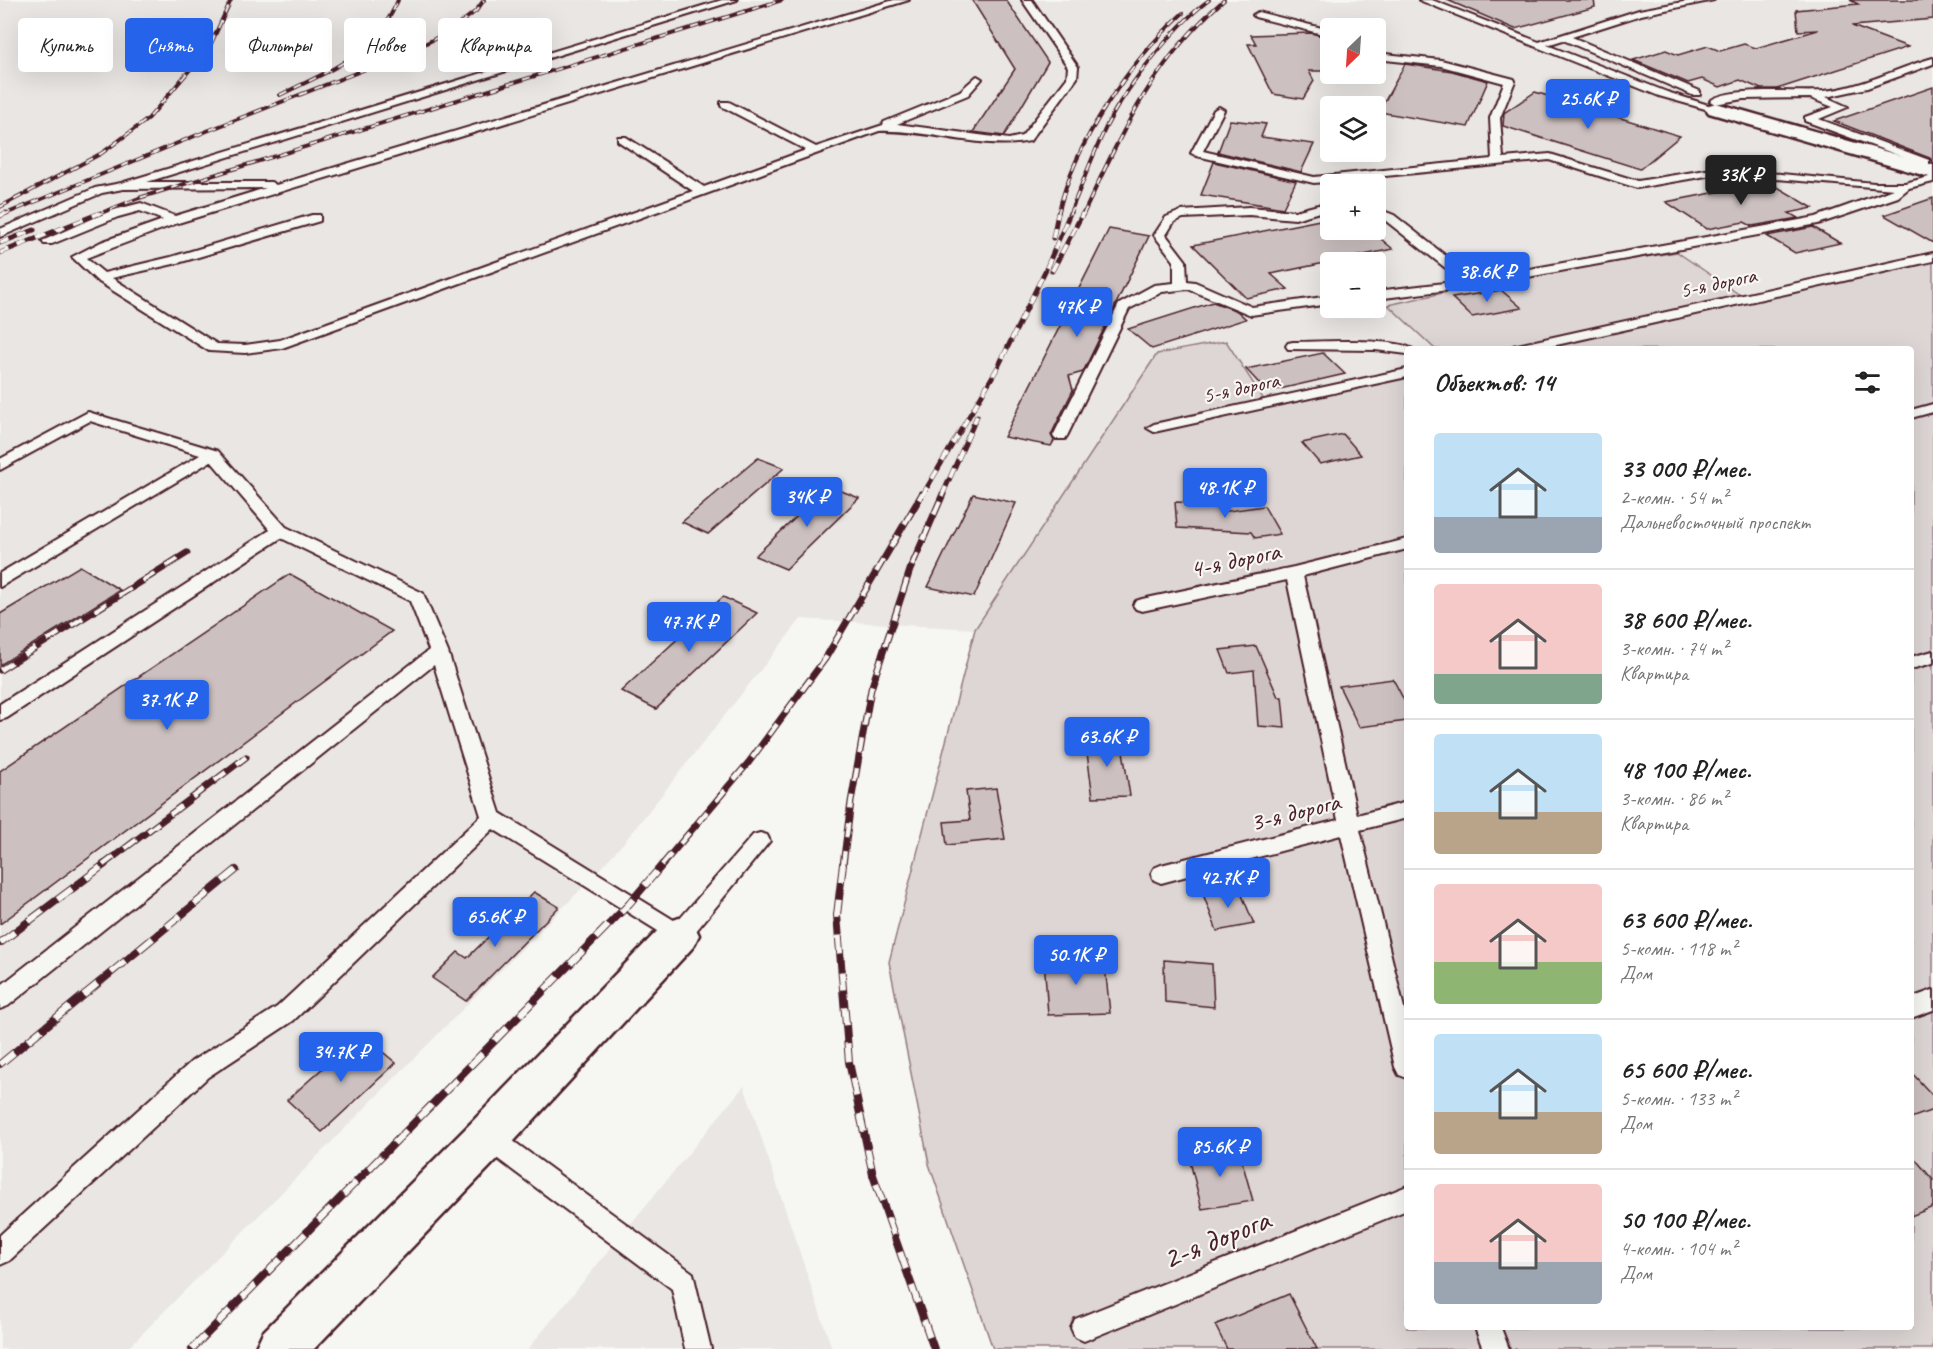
<!DOCTYPE html>
<html lang="ru">
<meta charset="utf-8">
<style>
:root{--surface:#fff;--page:#f6f6f6;--text:#222;--muted:#767676;--line:#e0e0e0;--accent:#2563eb}
body{margin:0;font-family:Caveat,sans-serif;background:var(--page);color:var(--text);height:100vh;display:flex;flex-direction:column;font-size:22px;white-space:nowrap}
*{box-sizing:border-box;margin:0}
p{font-size:20px;color:var(--muted)}
.icon{flex:none;width:33px;height:33px;fill:none;stroke:currentColor;stroke-width:2;stroke-linecap:round;stroke-linejoin:round}
.map{position:relative;flex:1;overflow:hidden}
.panel{position:absolute;left:1404px;top:346px;width:510px;height:984px;display:flex;flex-direction:column;background:var(--surface);border-radius:6px;box-shadow:0 6px 24px #0002}
.panel>*{flex:none}
.hud{position:absolute;left:18px;top:18px;width:570px;height:54px;display:flex;gap:12px}
.needle{width:39px;rotate:205deg}
.buttons{position:absolute;left:1320px;top:18px;display:grid;gap:12px}
.buttons a{display:grid;place-items:center;width:66px;height:66px;border-radius:6px;background:var(--surface);box-shadow:0 6px 24px #0002;font-size:30px}
.price{position:absolute;translate:-50% -51px;padding:0 14px;border-radius:6px;background:var(--accent);color:#fff;font-size:20px;line-height:39px;filter:drop-shadow(0 2px 3px #0008)}
.price::after{content:'';position:absolute;left:50%;top:36px;width:18px;height:14px;margin-left:-9px;background:inherit;clip-path:polygon(0 0,100% 0,50% 100%)}
.price.on{background:#222;color:#fff}
ul{padding:0;list-style:none}
li{display:flex;align-items:center;gap:18px;height:150px;padding:0 30px}
li+li{border-top:2px solid var(--line)}
li span{display:grid;place-items:center;flex:none;width:168px;height:120px;border-radius:6px;color:#555}
li>.icon{margin-inline-start:auto}
span .icon{width:72px;height:72px;fill:#fffc;stroke-width:1}
li b{font-size:26px}
h2{display:flex;justify-content:space-between;align-items:center;height:72px;padding:0 30px;font-size:26px}
.tag{padding:0 21px;border-radius:6px;background:var(--surface);box-shadow:0 6px 24px #0002;font-size:21px;line-height:54px}
.tag.on{background:var(--accent);color:#fff}
.map>svg:first-child{display:block}
</style>
<div class="map">
<svg width="1933" height="1349" viewBox="0 0 1933 1349">
<rect width="100%" height="100%" fill="#f6f6f2"/>
<filter id="ink" filterUnits="userSpaceOnUse"><feTurbulence type="fractalNoise" baseFrequency=".0167" numOctaves="2"/><feDisplacementMap in="SourceGraphic" scale="12" xChannelSelector="R" yChannelSelector="G"/><feConvolveMatrix kernelMatrix="1 2 1 2 8 2 1 2 1" color-interpolation-filters="sRGB"/></filter>
<g filter="url(#ink)">
<g fill="#e9e6e3" fill-rule="evenodd">
<path d="M0,0H1933V261L1740,295L1677,252L1507,279L1436,294L1389,305L1435,349L1407,350V370L1264,400L1226,341L1157,354L975,629L801,619L625,841L591,879L127,1349H0ZM1330,28H1376V74H1330ZM1330,106H1376V152H1330ZM1330,184H1376V230H1330ZM1330,262H1376V308H1330Z"/>
<path d="M744,1086L832,1349H528Z"/>
</g>
<path fill="#ddd6d5" stroke="#947a80" stroke-width="1.5" d="M1677,252L1740,295L1933,261V1349H993L929,1164L889,962L975,629L1157,354L1226,341L1264,400L1407,370V1328H1911V350L1435,349L1388,305L1507,279Z"/>
<g fill="#ccc1c0" stroke="#4a1f2b" stroke-width="1.5">
<path d="M972,0H1006L1048,62L1004,136L973,132L1015,69Z"/>
<path d="M1447,0H1594L1595,7L1515,29Z"/>
<path d="M1850,0H1933V19L1852,26L1908,47L1777,89H1761L1740,80L1720,87L1702,79L1688,83L1633,60L1666,50L1678,55L1708,46L1720,51L1744,44L1756,48L1818,30L1798,31L1796,10L1858,4Z"/>
<path d="M1311,33L1322,36L1330,50V71H1309L1314,81L1303,99L1273,94L1248,44H1256L1251,35Z"/>
<path d="M1405,64L1452,71L1488,81L1468,127L1379,112Z"/>
<path d="M1933,87V162L1930,158L1834,121Z"/>
<path d="M1535,92L1680,136L1640,169L1503,126L1504,113Z"/>
<path d="M1230,120L1266,124L1261,137L1314,144L1301,172L1218,152Z"/>
<path d="M1214,162L1296,181L1283,208L1201,195Z"/>
<path d="M1769,182L1813,208L1789,213L1798,218L1752,226L1744,222L1707,229L1666,202Z"/>
<path d="M1933,198V243L1884,215Z"/>
<path d="M1330,218V230H1370L1393,249L1271,274L1288,289L1246,298L1193,245Z"/>
<path d="M1813,227L1840,243L1795,253L1767,236Z"/>
<path d="M1109,229L1149,236L1083,372L1069,376L1073,390L1051,435L1054,441L1051,446L1004,437Z"/>
<path d="M1501,290L1522,308L1472,317L1452,298Z"/>
<path d="M1213,302L1237,311L1246,319L1152,349L1128,329Z"/>
<path d="M1323,353L1345,374L1267,392L1246,369Z"/>
<path d="M1343,434L1361,455L1320,464L1302,443Z"/>
<path d="M758,458L784,468L708,534L682,522Z"/>
<path d="M829,486L859,498L786,569L755,556Z"/>
<path d="M973,494L1016,503L974,597L928,587Z"/>
<path d="M1175,502L1220,504L1221,512L1264,506L1280,534L1255,538L1251,532L1177,528Z"/>
<path d="M80,566L120,590L0,665V614Z"/>
<path d="M290,574L392,631L0,924V771Z"/>
<path d="M723,597L757,613L656,709L621,691Z"/>
<path d="M1256,646L1278,697H1282L1285,728L1258,726L1254,670L1229,673L1220,650Z"/>
<path d="M1393,679L1407,706V721L1359,727L1339,686Z"/>
<path d="M1121,738L1130,796L1093,797L1085,739Z"/>
<path d="M996,788L1005,839L947,845L944,822L970,820L966,791Z"/>
<path d="M1239,888L1254,924L1217,931L1203,894Z"/>
<path d="M534,892L559,907L466,1001L432,978L458,952L467,958Z"/>
<path d="M1104,957L1110,1013L1048,1015L1044,958Z"/>
<path d="M1164,960L1212,964L1214,1007L1165,1002Z"/>
<path d="M361,1034L396,1063L322,1132L287,1100Z"/>
<path d="M1911,1072L1933,1096V1110L1911,1118Z"/>
<path d="M1238,1147L1253,1201L1202,1209L1188,1154Z"/>
<path d="M1911,1154L1933,1180V1207L1911,1216Z"/>
<path d="M1289,1294L1317,1349H1227L1215,1325Z"/>
</g>
<g fill="none" stroke-linecap="round" stroke-linejoin="round">
<g stroke="#4a1f2b" stroke-width="4">
<g id="service">
<path d="M722,0H737L147,182H271L276,185L894,0H909L178,223L86,258L104,273L171,257L312,215H320V221L178,263L112,278L217,344L245,345L280,340L693,191L618,141V137H626L704,187L806,150L721,106V102H729L816,147L883,125L884,122L960,91L977,76L982,79L968,95L897,124L1009,139L1022,136L1067,78L1068,67L1022,0H1032L1078,67L1077,78L1030,141C987,151 927,129 879,131L282,348L245,353L209,351L96,280L72,257L101,242L163,220L140,211L118,217L52,244H44L42,241L110,211L141,203L175,216L266,188L123,189L102,193L0,237V229L95,188L121,183Z"/>
<path d="M1419,0H1432L1539,42L1639,10L1694,0H1714L1641,15L1572,37L1700,91V95H1692L1563,40L1547,45L1667,92L1721,109L1716,112L1659,96Z"/>
<path d="M1258,12L1330,30V36L1255,17L1253,15Z"/>
<path d="M1376,53L1441,60L1514,79L1515,81L1500,118L1503,158L1550,154L1638,181L1718,168L1874,183H1905L1933,176V182L1909,188L1898,197L1818,224L1473,287L1376,299V291L1462,281L1386,221L1376,216V208L1394,215L1475,279L1816,217L1894,189L1718,174L1637,188L1549,160L1314,183L1197,156L1191,153L1214,110L1219,107L1224,110L1203,151L1314,177L1492,159L1490,118L1504,83L1441,66L1376,59Z"/>
<path d="M1933,58V64L1867,88L1826,97L1848,107L1819,119L1929,160V164L1925,165L1805,121V117L1833,107L1810,98L1743,99L1715,104L1710,101C1729,86 1797,93 1823,91C1862,88 1896,68 1933,58Z"/>
<path d="M1330,202V209L1295,219L1249,215L1183,218L1174,222L1166,235L1186,261L1187,281L1195,282L1252,307L1330,296V304L1251,315L1188,289L1162,292L1129,309L1067,436L1065,439H1055L1053,436L1119,304L1154,285L1174,283V261L1154,235L1166,217L1181,211L1249,207L1295,211Z"/>
<path d="M1933,253V261L1534,350H1506L1513,346Z"/>
<path d="M1293,342C1316,342 1399,337 1414,350H1407V354L1375,350L1288,349L1286,346L1288,343Z"/>
<path d="M1407,369V377L1154,432L1147,428L1154,424Z"/>
<path d="M1933,404V412L1911,418V410Z"/>
<path d="M88,412L218,451L286,527L423,593L448,652L500,813L677,922L753,835L760,833L767,835L770,841L687,942L679,944L493,829L293,1021L208,1077L9,1261L0,1265V1235L192,1061L277,1007L481,816L434,665L8,1006L0,1009V986L429,650L410,601L281,538L7,718L0,720V704L270,530L211,461L0,587V573L200,455L90,421L0,470V459Z"/>
<path d="M1407,539V549L1303,576L1357,815L1407,802V818L1360,830L1407,1020V1078L1399,1075L1395,1067L1341,835L1161,883L1154,880L1151,874L1154,868L1161,865L1338,820L1287,580L1142,611L1136,609L1133,605L1136,601L1142,599L1294,567Z"/>
<path d="M1933,651V663L1911,669V657Z"/>
<path d="M1933,990V1010L1911,1018V998Z"/>
<path d="M488,1125L497,1129L693,1273L711,1349H685L672,1289L479,1145L476,1137L479,1129Z"/>
<path d="M1407,1186V1210L1084,1341L1075,1337L1071,1328L1075,1319Z"/>
<path d="M1475,1328H1501L1509,1349H1483Z"/>
</g>
</g>
<g stroke="#4a1f2b" stroke-width="5">
<g id="minor">
<path d="M1716,103L1933,165V178L1709,113L1706,109L1709,105Z"/>
<path d="M679,918L693,923L699,935L693,947L504,1152L314,1349H255L263,1332L472,1122L665,923Z"/>
</g>
</g>
<use href="#service" fill="#f6f6f2" fill-rule="evenodd"/>
<use href="#minor" fill="#f6f6f2" fill-rule="evenodd"/>
<g stroke="#4a1f2b" stroke-width="4">
<g id="rail-far3">
<path d="M280,95C329,71 376,54 398,0"/>
<path d="M0,207L102,153L148,119L210,46L231,0"/>
<path d="M3,215L207,131L407,53L450,31L476,11L484,0"/>
<path d="M96,215L139,198L782,0"/>
<path d="M1058,215C1074,143 1129,62 1183,13"/>
<path d="M1069,215C1082,185 1093,154 1107,125C1127,86 1174,26 1209,0"/>
<path d="M1083,215C1122,132 1153,61 1224,0"/>
</g>
</g>
<g stroke="#4a1f2b" stroke-width="5">
<g id="rail-far2">
<path d="M0,216L6,213"/>
<path d="M1053,238L1058,213"/>
<path d="M0,243L34,230"/>
<path d="M0,253L100,213"/>
<path d="M1052,271L1083,213"/>
<path d="M922,496L998,367L1047,267L1070,213"/>
<path d="M942,496L977,416"/>
</g>
</g>
<g stroke="#4a1f2b" stroke-width="7">
<g id="rail-far1">
<path d="M0,670L187,553"/>
<path d="M103,865L246,757"/>
<path d="M662,865L749,762L825,659L922,494"/>
<path d="M843,865L851,802L871,689L910,570L943,494"/>
</g>
</g>
<g stroke="#4a1f2b" stroke-width="8">
<g id="rail">
<path d="M843,864L837,915L849,1062L873,1175L934,1349"/>
<path d="M0,943L105,864"/>
<path d="M0,1064L236,870"/>
<path d="M192,1349L629,904L663,864"/>
</g>
</g>
<use href="#rail-far3" stroke="#f6f6f2" stroke-width="2" stroke-dasharray="8" stroke-linecap="butt"/>
<use href="#rail-far2" stroke="#f6f6f2" stroke-width="4" stroke-dasharray="10" stroke-linecap="butt"/>
<use href="#rail-far1" stroke="#f6f6f2" stroke-width="4.5" stroke-dasharray="14" stroke-linecap="butt"/>
<use href="#rail" stroke="#f6f6f2" stroke-width="6" stroke-dasharray="18" stroke-linecap="butt"/>
</g>
</g>
<g text-anchor="middle" dominant-baseline="central" stroke-width="4.5" stroke-linejoin="round" paint-order="stroke">
<g font-size="22" fill="#4a1f2b" stroke="#f6f6f2">
<text transform="translate(1718 283) rotate(-12)">5-я дорога</text>
<text transform="translate(1241 388) rotate(-12)">5-я дорога</text>
</g>
<g font-size="26" fill="#4a1f2b" stroke="#f6f6f2">
<text transform="translate(1235 560) rotate(-12)">4-я дорога</text>
<text transform="translate(1295 812) rotate(-14)">3-я дорога</text>
</g>
<g font-size="32" fill="#4a1f2b" stroke="#f6f6f2">
<text transform="translate(1216 1239) rotate(-22)">2-я дорога</text>
</g>
</g>
</svg>
<div class="buttons">
<a><svg class="needle" viewBox="-14 -14 28 28"><path d="M0-13l5 13h-10z" fill="#e53935"/><path d="M0 13l5-13h-10z" fill="#767676"/></svg></a>
<a><svg class="icon" aria-label="layers" viewBox="0 0 24 24"><path d="M12 4l9 5-9 5-9-5zM3 14l9 5 9-5"/></svg></a>
<a>+</a>
<a>−</a>
</div>
<b class="price" style="left:1588px;top:130px">25.6K ₽</b>
<b class="price on" style="left:1741px;top:206px">33K ₽</b>
<b class="price" style="left:1487px;top:303px">38.6K ₽</b>
<b class="price" style="left:1077px;top:338px">47K ₽</b>
<b class="price" style="left:1225px;top:519px">48.1K ₽</b>
<b class="price" style="left:807px;top:528px">34K ₽</b>
<b class="price" style="left:689px;top:653px">47.7K ₽</b>
<b class="price" style="left:167px;top:731px">37.1K ₽</b>
<b class="price" style="left:1107px;top:768px">63.6K ₽</b>
<b class="price" style="left:1228px;top:909px">42.7K ₽</b>
<b class="price" style="left:495px;top:948px">65.6K ₽</b>
<b class="price" style="left:1076px;top:986px">50.1K ₽</b>
<b class="price" style="left:341px;top:1083px">34.7K ₽</b>
<b class="price" style="left:1220px;top:1178px">85.6K ₽</b>
<div class="hud">
<a class="tag">Купить</a>
<a class="tag on">Снять</a>
<a class="tag">Фильтры</a>
<a class="tag">Новое</a>
<a class="tag">Квартира</a>
</div>
<section class="panel">
<h2>Объектов: 14<svg class="icon" aria-label="filters" viewBox="0 0 24 24"><path d="M4 7h16M4 17h16"/><circle cx="9" cy="7" r="2"/><circle cx="15" cy="17" r="2"/></svg></h2>
<ul>
<li><span style="background:linear-gradient(#bfe0f5 70%,#9aa5b1 0)"><svg class="icon" aria-label="home" viewBox="0 0 24 24"><path d="M3 11l9-7 9 7M6 9v11h12V9"/></svg></span><div><b>33 000 ₽/мес.</b><p>2-комн. · 54 m²</p><p>Дальневосточный проспект</p></div></li>
<li><span style="background:linear-gradient(#f6c9c9 75%,#7fa58c 0)"><svg class="icon" aria-label="home" viewBox="0 0 24 24"><path d="M3 11l9-7 9 7M6 9v11h12V9"/></svg></span><div><b>38 600 ₽/мес.</b><p>3-комн. · 74 m²</p><p>Квартира</p></div></li>
<li><span style="background:linear-gradient(#bfe0f5 65%,#b9a48a 0)"><svg class="icon" aria-label="home" viewBox="0 0 24 24"><path d="M3 11l9-7 9 7M6 9v11h12V9"/></svg></span><div><b>48 100 ₽/мес.</b><p>3-комн. · 86 m²</p><p>Квартира</p></div></li>
<li><span style="background:linear-gradient(#f6c9c9 65%,#8fb573 0)"><svg class="icon" aria-label="home" viewBox="0 0 24 24"><path d="M3 11l9-7 9 7M6 9v11h12V9"/></svg></span><div><b>63 600 ₽/мес.</b><p>5-комн. · 118 m²</p><p>Дом</p></div></li>
<li><span style="background:linear-gradient(#bfe0f5 65%,#b9a48a 0)"><svg class="icon" aria-label="home" viewBox="0 0 24 24"><path d="M3 11l9-7 9 7M6 9v11h12V9"/></svg></span><div><b>65 600 ₽/мес.</b><p>5-комн. · 133 m²</p><p>Дом</p></div></li>
<li><span style="background:linear-gradient(#f6c9c9 65%,#9aa5b1 0)"><svg class="icon" aria-label="home" viewBox="0 0 24 24"><path d="M3 11l9-7 9 7M6 9v11h12V9"/></svg></span><div><b>50 100 ₽/мес.</b><p>4-комн. · 104 m²</p><p>Дом</p></div></li>
</ul>
</section>
</div>
